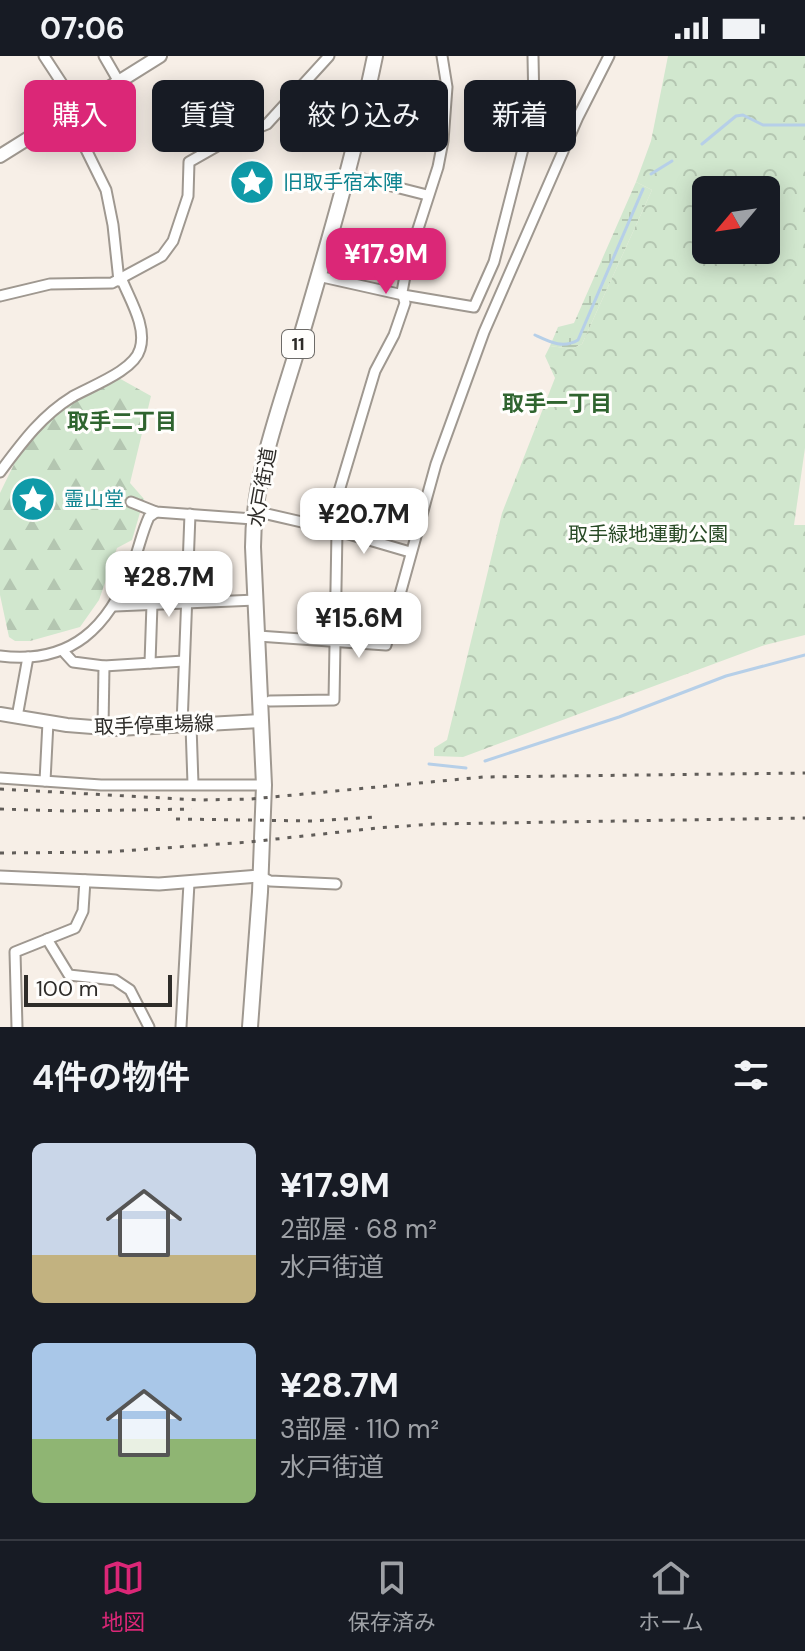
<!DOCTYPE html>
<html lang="ja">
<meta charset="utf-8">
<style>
:root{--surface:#171b24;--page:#20242c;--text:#f1f3f6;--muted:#9ea1a6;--line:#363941;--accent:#db2777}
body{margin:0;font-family:"DM Sans","Noto Sans JP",sans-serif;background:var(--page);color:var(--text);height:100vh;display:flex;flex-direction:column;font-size:30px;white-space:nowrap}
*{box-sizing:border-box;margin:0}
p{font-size:26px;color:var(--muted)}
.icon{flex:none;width:44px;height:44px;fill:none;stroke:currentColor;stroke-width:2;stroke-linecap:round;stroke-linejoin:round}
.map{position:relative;height:971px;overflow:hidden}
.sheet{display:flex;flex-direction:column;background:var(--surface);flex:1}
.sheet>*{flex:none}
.guide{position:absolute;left:24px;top:24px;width:758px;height:72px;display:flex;gap:16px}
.needle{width:52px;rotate:241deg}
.fabs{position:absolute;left:692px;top:120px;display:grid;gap:16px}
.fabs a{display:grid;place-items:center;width:88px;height:88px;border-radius:12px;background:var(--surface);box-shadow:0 4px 20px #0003;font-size:40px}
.scale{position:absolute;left:24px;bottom:20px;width:148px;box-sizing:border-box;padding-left:8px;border:4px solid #2e2c29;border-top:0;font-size:22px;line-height:28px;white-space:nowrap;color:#2e2c29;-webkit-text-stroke:6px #fffefc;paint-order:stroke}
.price{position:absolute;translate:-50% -68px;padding:0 18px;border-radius:16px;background:#fff;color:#222;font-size:26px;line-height:52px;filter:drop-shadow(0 2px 4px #0008)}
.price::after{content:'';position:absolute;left:50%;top:48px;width:24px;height:18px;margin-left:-12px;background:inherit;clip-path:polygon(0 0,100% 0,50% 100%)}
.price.current{background:var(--accent);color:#fff}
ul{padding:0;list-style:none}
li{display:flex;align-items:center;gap:24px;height:200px;padding:0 32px}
li span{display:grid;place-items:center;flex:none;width:224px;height:160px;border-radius:12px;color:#555}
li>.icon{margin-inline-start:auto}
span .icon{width:96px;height:96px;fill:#fffc;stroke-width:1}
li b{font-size:34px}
h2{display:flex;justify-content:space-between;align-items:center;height:96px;padding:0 32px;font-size:34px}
.pill{padding:0 28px;border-radius:12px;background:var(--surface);box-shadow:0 4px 20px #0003;font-size:28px;line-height:72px}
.pill.current{background:var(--accent);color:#fff}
.status{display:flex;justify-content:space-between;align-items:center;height:56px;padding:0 40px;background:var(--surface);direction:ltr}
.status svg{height:22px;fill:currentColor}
.tabs{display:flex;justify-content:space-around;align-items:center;height:112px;border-top:2px solid var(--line);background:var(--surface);font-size:22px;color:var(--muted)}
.tabs a{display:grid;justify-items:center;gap:4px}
.tabs .current{color:var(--accent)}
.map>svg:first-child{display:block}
</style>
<div class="status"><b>07:06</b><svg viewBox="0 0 49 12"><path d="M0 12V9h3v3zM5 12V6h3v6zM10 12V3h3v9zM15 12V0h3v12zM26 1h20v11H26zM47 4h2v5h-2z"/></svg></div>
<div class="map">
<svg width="805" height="971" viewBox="0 0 805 971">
<defs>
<pattern id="forest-firs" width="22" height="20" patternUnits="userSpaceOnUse" patternTransform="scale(2)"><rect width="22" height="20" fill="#d1e7ce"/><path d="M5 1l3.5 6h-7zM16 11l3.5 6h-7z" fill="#b4c6b1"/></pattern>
<pattern id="wetland-marsh" width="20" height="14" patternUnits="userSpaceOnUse" patternTransform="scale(2)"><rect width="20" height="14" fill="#d1e7ce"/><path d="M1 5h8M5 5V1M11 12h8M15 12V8" fill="none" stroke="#b4c6b1"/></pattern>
<pattern id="park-crowns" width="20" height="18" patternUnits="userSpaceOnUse" patternTransform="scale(2)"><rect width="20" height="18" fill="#d1e7ce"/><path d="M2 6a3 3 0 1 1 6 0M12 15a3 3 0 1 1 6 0" fill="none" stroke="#b4c6b1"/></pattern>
</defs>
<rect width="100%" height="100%" fill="#f7efe7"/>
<path fill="url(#forest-firs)" d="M117,321L151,340L130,427L144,443L132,484L117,492L99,544L80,571L30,585H15L9,581L0,539V437L17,402L37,375L67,350Z"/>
<path fill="url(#wetland-marsh)" d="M636,126L652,134L582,288L572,293L550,290L558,271L574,267Z"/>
<path fill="url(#park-crowns)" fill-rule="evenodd" d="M668,0H805V392L794,469H805V579L765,589L463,701L434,700V692L447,684L502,457L555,322L545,300L550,290L572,293L582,288L652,134L636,126L651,85ZM706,134H766V194H706Z"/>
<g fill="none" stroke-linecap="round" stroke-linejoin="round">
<g stroke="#b6cfe8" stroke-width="3">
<path d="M702,88L736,60L743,59L763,69H805"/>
<path d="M651,118L672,105"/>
<path d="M535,279C550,286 563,293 578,284L643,133"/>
<path d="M485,705L619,661L726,620L805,599"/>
<path d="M429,708L466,712"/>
</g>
<g stroke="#9f9890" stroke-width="13">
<g id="minor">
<path d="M44,0L78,52"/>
<path d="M104,0L119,26"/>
<path d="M68,57L106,134L113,169L119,225"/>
<path d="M348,119L427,139"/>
<path d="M318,220L403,239L474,251L494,206L534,50L533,0"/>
<path d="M0,240L50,228L112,227L162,200L173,185L188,140L189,106L226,85L267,68L329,0"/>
<path d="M0,416C21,388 41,360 72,341C91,330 134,315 140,293C147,271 130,244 122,224"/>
<path d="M131,446L156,456L253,463"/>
<path d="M254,455L328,472L410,496"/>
<path d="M328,472L375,315L394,279L405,247L402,236L408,204L438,111L443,85L447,31L442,0"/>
<path d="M115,550L256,544"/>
<path d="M258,580L386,589L436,408L484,276L578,61L609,0"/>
<path d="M63,595L73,606L104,610L184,605"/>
<path d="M0,600C72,609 109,571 133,508C139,492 142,476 149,461L156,456"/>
<path d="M150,607L152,548"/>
<path d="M270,645L334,644L337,475"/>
<path d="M17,661L28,601"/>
<path d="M182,669L190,458"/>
<path d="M191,669L193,728"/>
<path d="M103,672L104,610"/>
<path d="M0,722L101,729H264"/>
<path d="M45,725L48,666"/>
<path d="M260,820L270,825L336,828"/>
<path d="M47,883L69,919L115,924L130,934L149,971"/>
<path d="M17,971L15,896L75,872L83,855L85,824"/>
<path d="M181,971L189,827"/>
</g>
</g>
<g stroke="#9f9890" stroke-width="15">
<path id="tertiary" d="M0,821L159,828L260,820"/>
</g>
<g stroke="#9f9890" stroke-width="16">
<g id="secondary">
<path d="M0,100L160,0"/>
<path d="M0,658L67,669L118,673L261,665"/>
</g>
</g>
<g stroke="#9f9890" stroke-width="18">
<path id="primary" d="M250,971L260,836L264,729L253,491C253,425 276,364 295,301C324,202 354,102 375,0"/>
</g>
<use href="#minor" stroke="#fff" stroke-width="9"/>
<use href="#tertiary" stroke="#fff" stroke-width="11"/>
<use href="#secondary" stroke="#fff" stroke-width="12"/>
<use href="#primary" stroke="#fff" stroke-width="14"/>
<g stroke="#615d59" stroke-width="3" stroke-dasharray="4 8" stroke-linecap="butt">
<path d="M0,733L199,744L251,743L483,721L805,717"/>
<path d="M0,753L64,755L192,753"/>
<path d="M176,763L313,765L376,761"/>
<path d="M0,797L107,796L249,786L377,772L434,768L805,762"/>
</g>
</g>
<defs>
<g id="sight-disc" transform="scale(2.3)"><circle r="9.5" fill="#0f9aa8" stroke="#fffefc"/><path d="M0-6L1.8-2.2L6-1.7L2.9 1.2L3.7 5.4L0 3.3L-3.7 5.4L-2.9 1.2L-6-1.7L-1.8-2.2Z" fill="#fff"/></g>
</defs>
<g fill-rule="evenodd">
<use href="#sight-disc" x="252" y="126"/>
<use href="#sight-disc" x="33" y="443"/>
</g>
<g text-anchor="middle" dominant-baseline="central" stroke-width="6" stroke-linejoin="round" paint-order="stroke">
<rect fill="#fffefc" stroke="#6d6b68" stroke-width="2" x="282" y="274" width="32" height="28" rx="6"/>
<g font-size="18" font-weight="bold" fill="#2e2c29">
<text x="298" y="288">11</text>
</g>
<g font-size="20" fill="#0d838f" stroke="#fffefc" text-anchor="start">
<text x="283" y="126">旧取手宿本陣</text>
<text x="64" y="443">霊山堂</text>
</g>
<g font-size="20" fill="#2e2c29" stroke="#fffefc">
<text transform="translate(262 431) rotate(-80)">水戸街道</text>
<text transform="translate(154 669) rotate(-2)">取手停車場線</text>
</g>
<g font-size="20" fill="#284a25" stroke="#fffefc">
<text x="648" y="478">取手緑地運動公園</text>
</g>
<g font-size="22" font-weight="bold" fill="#2f642f" stroke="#fffefc">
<text x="557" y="347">取手一丁目</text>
<text x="122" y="365">取手二丁目</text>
</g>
</g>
</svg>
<div class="fabs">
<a><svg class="needle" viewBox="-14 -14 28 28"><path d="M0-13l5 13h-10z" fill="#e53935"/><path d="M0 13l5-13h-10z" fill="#9ea1a6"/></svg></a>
</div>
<div class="scale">100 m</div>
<b class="price current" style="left:386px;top:240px">¥17.9M</b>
<b class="price" style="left:364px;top:500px">¥20.7M</b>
<b class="price" style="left:169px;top:563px">¥28.7M</b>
<b class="price" style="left:359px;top:604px">¥15.6M</b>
<div class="guide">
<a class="pill current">購入</a>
<a class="pill">賃貸</a>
<a class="pill">絞り込み</a>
<a class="pill">新着</a>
</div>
</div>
<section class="sheet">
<h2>4件の物件<svg class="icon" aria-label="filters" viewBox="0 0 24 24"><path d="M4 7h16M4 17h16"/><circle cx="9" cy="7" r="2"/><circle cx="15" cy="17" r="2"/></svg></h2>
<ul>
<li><span style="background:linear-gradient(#c9d6e8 70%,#c2b280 0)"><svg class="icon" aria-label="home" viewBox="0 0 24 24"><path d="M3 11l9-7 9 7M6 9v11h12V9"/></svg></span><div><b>¥17.9M</b><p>2部屋 · 68 m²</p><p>水戸街道</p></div></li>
<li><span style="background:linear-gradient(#a9c7e8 60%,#8fb573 0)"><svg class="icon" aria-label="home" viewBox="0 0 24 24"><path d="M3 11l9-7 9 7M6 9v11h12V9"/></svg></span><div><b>¥28.7M</b><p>3部屋 · 110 m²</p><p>水戸街道</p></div></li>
</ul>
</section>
<nav class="tabs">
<a class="current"><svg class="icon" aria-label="map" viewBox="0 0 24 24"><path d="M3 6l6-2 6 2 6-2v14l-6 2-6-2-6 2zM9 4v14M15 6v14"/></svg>地図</a>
<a><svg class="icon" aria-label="saved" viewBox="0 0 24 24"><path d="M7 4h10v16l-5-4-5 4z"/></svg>保存済み</a>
<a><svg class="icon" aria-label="home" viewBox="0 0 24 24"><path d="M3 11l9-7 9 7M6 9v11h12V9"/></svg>ホーム</a>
</nav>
